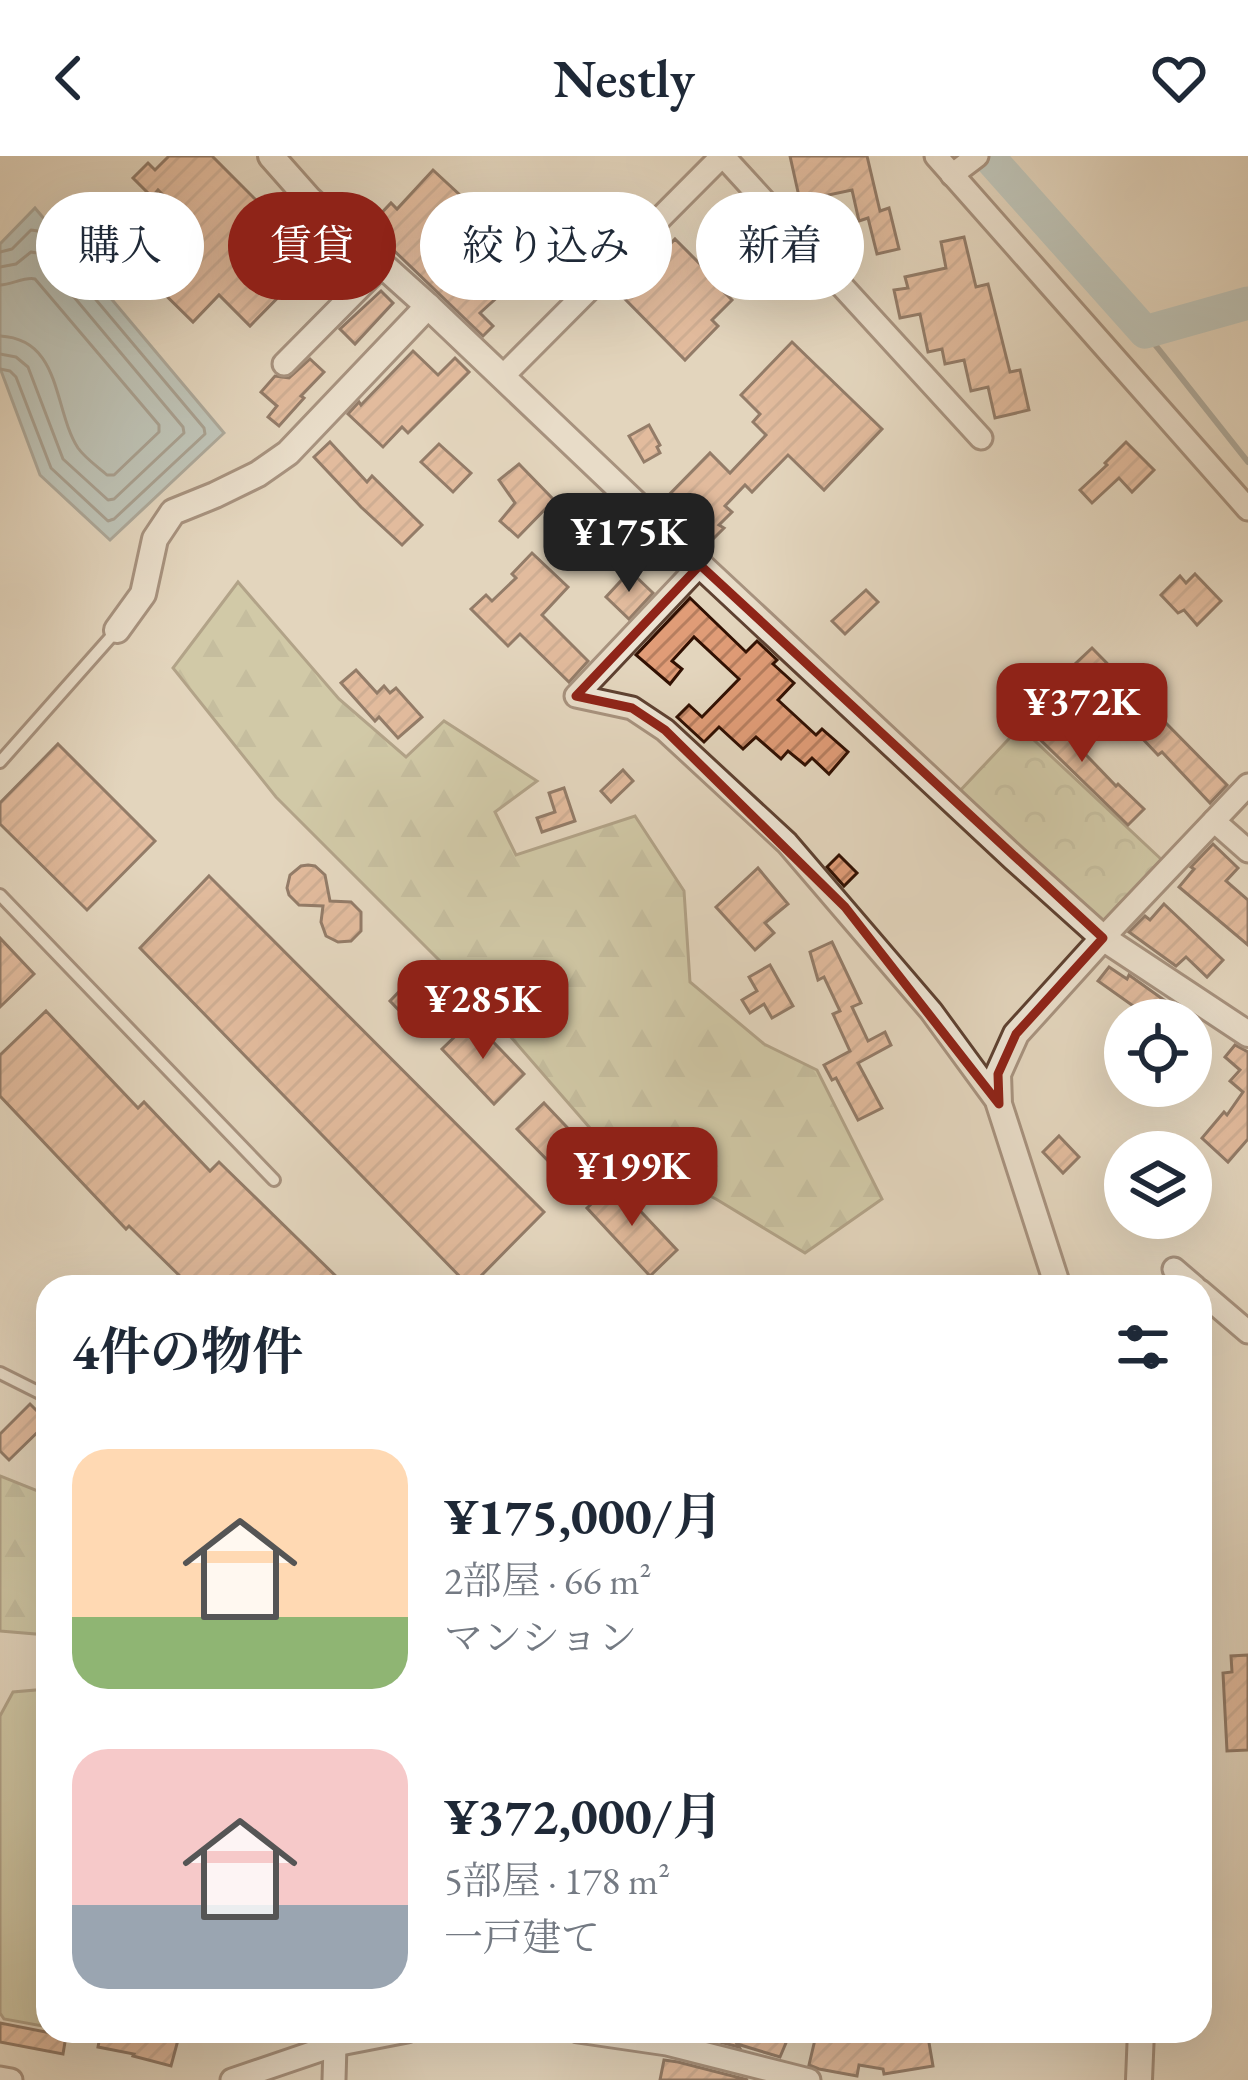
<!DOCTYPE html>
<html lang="ja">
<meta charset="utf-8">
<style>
:root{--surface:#fff;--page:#f2f2f3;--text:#1f2937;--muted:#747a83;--accent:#8f2418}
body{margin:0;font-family:"EB Garamond","Noto Serif JP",serif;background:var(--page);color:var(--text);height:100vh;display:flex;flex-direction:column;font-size:45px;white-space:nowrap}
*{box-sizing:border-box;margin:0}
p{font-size:39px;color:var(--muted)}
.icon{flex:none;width:66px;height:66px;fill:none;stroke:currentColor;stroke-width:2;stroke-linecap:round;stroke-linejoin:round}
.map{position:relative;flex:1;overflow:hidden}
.panel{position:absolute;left:36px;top:1119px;width:1176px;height:768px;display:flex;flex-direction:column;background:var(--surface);border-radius:36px;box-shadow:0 12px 48px #0002}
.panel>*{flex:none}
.hud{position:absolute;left:36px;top:36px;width:1176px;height:108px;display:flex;gap:24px}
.tools{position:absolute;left:1104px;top:843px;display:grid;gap:24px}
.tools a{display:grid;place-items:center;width:108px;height:108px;border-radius:50%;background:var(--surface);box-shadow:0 12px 48px #0002;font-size:60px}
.price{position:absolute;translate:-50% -102px;padding:0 27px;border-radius:24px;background:var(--accent);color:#fff;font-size:39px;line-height:78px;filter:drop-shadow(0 3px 6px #0008)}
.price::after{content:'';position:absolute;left:50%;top:72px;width:36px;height:27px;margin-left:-18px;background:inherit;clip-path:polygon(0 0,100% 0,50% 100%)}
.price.current{background:#222;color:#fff}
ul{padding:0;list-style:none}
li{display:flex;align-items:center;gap:36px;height:300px;padding:0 36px}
li span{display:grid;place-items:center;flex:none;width:336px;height:240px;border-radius:36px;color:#555}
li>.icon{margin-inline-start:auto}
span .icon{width:144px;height:144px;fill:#fffc;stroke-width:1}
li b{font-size:51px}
h2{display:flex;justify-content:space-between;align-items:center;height:144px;padding:0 36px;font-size:51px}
.chip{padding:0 42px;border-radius:54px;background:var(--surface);box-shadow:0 12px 48px #0002;font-size:42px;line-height:108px}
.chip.current{background:var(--accent);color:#fff}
header{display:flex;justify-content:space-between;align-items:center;height:156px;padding:0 36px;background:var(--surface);font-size:54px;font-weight:600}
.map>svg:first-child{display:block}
</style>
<header><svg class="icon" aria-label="back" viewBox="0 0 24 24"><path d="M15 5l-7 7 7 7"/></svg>Nestly<svg class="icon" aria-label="heart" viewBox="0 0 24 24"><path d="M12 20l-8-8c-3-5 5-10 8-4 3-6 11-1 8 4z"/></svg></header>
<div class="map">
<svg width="1248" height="1924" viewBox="0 0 1248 1924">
<defs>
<pattern id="forest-firs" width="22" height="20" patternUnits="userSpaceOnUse" patternTransform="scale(3)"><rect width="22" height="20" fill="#babb8d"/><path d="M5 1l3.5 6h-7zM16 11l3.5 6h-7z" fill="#a0a078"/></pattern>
<pattern id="park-crowns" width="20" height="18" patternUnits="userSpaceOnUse" patternTransform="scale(3)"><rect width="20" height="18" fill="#babb8d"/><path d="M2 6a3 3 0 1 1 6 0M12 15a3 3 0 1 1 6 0" fill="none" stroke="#a0a078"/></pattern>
<pattern id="building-hatch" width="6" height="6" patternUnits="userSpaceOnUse" patternTransform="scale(3)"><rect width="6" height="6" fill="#e09c77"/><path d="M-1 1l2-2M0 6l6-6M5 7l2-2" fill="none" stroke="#b67e5f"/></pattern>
</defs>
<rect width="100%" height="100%" fill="#e3d5bd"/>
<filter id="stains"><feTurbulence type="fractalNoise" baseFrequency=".00167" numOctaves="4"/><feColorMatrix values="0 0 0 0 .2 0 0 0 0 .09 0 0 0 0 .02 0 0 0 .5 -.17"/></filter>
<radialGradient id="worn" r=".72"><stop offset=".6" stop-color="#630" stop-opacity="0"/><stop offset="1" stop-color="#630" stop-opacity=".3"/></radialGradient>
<path fill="#babb8d" stroke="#766648" stroke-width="3" d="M48,1533V1871L4,1863L0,1857V1560L13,1536Z"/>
<g fill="url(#forest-firs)" stroke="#766648" stroke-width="3">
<path d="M238,426L339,543L406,601L444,565L537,625L495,656L516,699L635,660L684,735L690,826L764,888L817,914L882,1043L805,1097L716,1043L603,987L476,841L276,641L173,512Z"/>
<path d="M0,1320L48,1339V1479L0,1475Z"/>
</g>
<path fill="url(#park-crowns)" stroke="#766648" stroke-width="3" d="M1020,571L1162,704L1103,768L957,638Z"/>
<path fill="#97b7b9" stroke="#6e7470" stroke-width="3" d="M35,52L224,277L110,384L40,319L0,212V88Z"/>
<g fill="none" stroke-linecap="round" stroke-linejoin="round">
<g stroke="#64645e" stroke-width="3">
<path d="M0,96L12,93L31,74L38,75L204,272L205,278L114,363L108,365L51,312L16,221L10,215L0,213"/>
<path d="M0,111L16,108L31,96L37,97L183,271L184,277L114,343L108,344L63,303L28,211L16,201L0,198"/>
<path d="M0,129C11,129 26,120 35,123L159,269V276L114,319H107C98,311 85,302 78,292C53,253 62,183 0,180"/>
</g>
<path stroke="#6e7470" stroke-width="6" d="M1145,176L1248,306"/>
<path stroke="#97b7b9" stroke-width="33" d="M988,0L1145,176L1248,147"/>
</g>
<g fill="url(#building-hatch)" stroke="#311002" stroke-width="3">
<path d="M169,0H212L268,56L252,73L281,102L314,70L352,104L332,125L313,106L250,170L219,139L193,166L139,113L184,67L176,59L180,56L158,34L152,41L133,22L148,7L155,14Z"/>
<path d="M790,0H867L880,55L889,52L899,93L877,98L868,62L859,65L852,34L800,45Z"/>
<path d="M433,14L515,90L518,87L536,106L480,157L493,170L483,180L384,85L387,82L372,67L391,47L397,53Z"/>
<path d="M964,81L976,131L988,128L1010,216L1020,214L1029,254L995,262L988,231L971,235L964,204L945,208L942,193L928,196L920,158L900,162L894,134L908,132L905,121L946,112L941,86Z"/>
<path d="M675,83L709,117L725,100L742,116L723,135L732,144L712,164L718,170L685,204L621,139Z"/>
<path d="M381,135L393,147L355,188L340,173Z"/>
<path d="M792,186L882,273L824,334L788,299L752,336L745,329L725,350L732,356L719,369L724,372L705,391L660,348L710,297L730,317L766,279L753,266L760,258L741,239Z"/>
<path d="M413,195L438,219L455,202L469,216L408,277L402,271L383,291L348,258L359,246L361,249Z"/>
<path d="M310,203L324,216L301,240L304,242L279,270L268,261L277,250L261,236L275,220L289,222Z"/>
<path d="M649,269L660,289L657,291L660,297L644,306L629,280Z"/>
<path d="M330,286L367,326L372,320L422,369L402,389L361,351L314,301Z"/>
<path d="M1126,286L1154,314L1132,336L1119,322L1092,347L1080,334L1107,309L1105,307Z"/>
<path d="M439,288L471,317L453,336L421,306Z"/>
<path d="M519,308L554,344L518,381L500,365L515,347L499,324Z"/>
<path d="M610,347L631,368L610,389L589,368Z"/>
<path d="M532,397L568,431L542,459L588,505L569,526L520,478L508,490L471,453L486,439L492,445L516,422L512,418Z"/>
<path d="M630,415L653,437L629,463L606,441Z"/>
<path d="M1195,418L1221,445L1197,469L1184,454L1178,457L1161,439L1180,420L1186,427Z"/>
<path d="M866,434L878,446L845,478L832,465Z"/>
<path d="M690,442L746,496L757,485L777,504L773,508L794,527L778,544L816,579L822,573L848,596L829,618L812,602L805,609L788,595L781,603L756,581L743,593L719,571L704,586L677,561L689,549L702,561L739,523L694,481L672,505L682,513L670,528L636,499Z"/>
<path d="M1092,492L1227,629L1210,647L1162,596L1158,599L1120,559L1123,556L1075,508Z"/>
<path d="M356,514L377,537L384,530L390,537L396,532L422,561L398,582L379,561L375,565L341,527Z"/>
<path d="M1038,549L1116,630L1118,628L1144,653L1128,669L1021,565Z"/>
<path d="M58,588L155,685L87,754L0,668V647Z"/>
<path d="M623,614L633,625L611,646L601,635Z"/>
<path d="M564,632L575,665L542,676L537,662L555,656L549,637Z"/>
<path d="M1213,688L1238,712L1226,725L1248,744V789L1179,731L1194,713L1191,711Z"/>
<path d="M839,699L857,717L844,730L827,711Z"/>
<path d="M308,709L315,710L325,719L330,745L351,746L361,756V775L351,785L338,786L326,780L321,766L323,750L299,749L289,739L287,732L290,719L301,710Z"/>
<path d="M758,712L788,748L765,767L774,777L755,794L716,751Z"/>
<path d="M209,720L544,1056L470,1131L140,792Z"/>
<path d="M1164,748L1223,804L1207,821L1186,801L1176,810L1129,776L1145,760L1150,764Z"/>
<path d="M0,782L34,818L0,851Z"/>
<path d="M832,786L861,847L852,851L868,885L885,876L891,889L858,907L882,952L858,964L836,922L832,924L824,909L850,895L833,858L840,855L824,821L818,824L810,796Z"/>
<path d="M770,809L793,850L772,862L764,848L750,857L742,844L757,835L749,821Z"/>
<path d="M1109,811L1127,823L1129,819L1192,864H1153L1098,825Z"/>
<path d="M419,815L442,839L413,869L390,845Z"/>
<path d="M46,855L138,952L144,946L210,1015L219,1006L347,1131H191L129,1070L126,1073L0,940V899Z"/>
<path d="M472,864L524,918L494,948L442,893Z"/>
<path d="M1235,889L1248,896V983L1228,1006L1202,982L1224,956L1227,959L1243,936L1230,925L1240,914L1225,901Z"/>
<path d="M544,947L580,985L553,1010L517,973Z"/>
<path d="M1059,980L1079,1001L1063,1017L1043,996Z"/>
<path d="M614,1027L677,1094L650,1120L587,1052Z"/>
<path d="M30,1248L48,1266L9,1304L0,1295V1278Z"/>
<path d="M1248,1499V1594L1227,1595L1223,1517L1232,1516L1231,1500Z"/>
<path d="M0,1867L66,1880L63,1898L0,1886Z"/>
<path d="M101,1875H146L178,1884L171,1910L133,1900L134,1898L98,1891Z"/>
<path d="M702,1875H791L780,1901L737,1888L739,1891L700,1881Z"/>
<path d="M817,1875L851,1881L852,1875L896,1884L894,1875H927L933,1910L884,1918L883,1913L859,1909L857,1920L819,1913L809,1909Z"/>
<path d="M664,1904L678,1906L748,1924H660Z"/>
</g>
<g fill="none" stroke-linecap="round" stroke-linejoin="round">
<g stroke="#5e4131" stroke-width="16">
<g id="service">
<path d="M0,606L117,474"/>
<path d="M0,739L274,1024"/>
<path d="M0,1217L48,1241"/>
</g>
</g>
<g stroke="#5e4131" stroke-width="27">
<g id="minor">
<path d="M723,0L981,282"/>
<path d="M936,0L1248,353"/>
<path d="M952,19L977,0"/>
<path d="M284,208L383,108"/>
<path d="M502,221L722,0"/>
<path d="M700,409L576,540L632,552L665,574L787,687L931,855L999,948"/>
<path d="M1214,665L1248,695"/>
<path d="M1103,782L1248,629"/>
<path d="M1174,1113L1195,1131"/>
<path d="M1200,1135L1248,1176"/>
<path d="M578,1875L667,1888L809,1924"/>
<path d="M0,1922L11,1924"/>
<path d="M232,1924L335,1889L407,1875"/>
<path d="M334,1924L335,1889"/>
</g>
</g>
<g stroke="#5e4131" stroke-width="30">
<g id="tertiary">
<path d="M271,0L309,43L428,150L700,409L1015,703L1103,782L1248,878"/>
<path d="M117,474L143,438L155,383L173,356L215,339L258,318L288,297L428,150"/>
<path d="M1058,1131L999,948L998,918L1016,878L1103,782"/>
<path d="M1139,1924L1141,1875"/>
</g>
</g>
<use href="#service" stroke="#ede4d4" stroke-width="10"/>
<use href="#minor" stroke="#ede4d4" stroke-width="21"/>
<use href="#tertiary" stroke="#ede4d4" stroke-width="24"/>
</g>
<path d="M0 0H1248V1924H0ZM700,409L1103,782L1016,878L998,918L999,948L845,751L665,574L632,552L576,540Z" fill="#e3d5bd" fill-opacity=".55" fill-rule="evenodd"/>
<path fill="none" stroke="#8f2418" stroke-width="9" stroke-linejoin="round" d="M700,409L1103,782L1016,878L998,918L999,948L845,751L665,574L632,552L576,540Z"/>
<rect width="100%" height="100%" filter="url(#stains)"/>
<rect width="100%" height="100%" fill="url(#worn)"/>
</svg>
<div class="tools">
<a><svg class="icon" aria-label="locate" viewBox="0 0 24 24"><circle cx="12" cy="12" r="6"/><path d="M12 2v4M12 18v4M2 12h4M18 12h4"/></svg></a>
<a><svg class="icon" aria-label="layers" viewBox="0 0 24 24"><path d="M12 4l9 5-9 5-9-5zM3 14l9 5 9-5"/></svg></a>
</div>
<b class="price current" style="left:629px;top:439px">¥175K</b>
<b class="price" style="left:1082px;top:609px">¥372K</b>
<b class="price" style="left:483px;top:906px">¥285K</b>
<b class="price" style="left:632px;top:1073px">¥199K</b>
<div class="hud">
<a class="chip">購入</a>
<a class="chip current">賃貸</a>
<a class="chip">絞り込み</a>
<a class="chip">新着</a>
</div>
<section class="panel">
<h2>4件の物件<svg class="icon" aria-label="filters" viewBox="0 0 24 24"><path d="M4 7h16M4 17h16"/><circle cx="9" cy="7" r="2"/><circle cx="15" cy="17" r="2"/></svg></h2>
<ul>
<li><span style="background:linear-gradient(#ffd9b3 70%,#8fb573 0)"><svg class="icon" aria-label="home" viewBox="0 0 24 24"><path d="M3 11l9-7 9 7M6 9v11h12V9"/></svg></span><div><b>¥175,000/月</b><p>2部屋 · 66 m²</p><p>マンション</p></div></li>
<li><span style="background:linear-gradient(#f6c9c9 65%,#9aa5b1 0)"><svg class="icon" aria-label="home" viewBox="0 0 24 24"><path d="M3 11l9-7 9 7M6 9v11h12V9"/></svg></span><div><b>¥372,000/月</b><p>5部屋 · 178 m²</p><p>一戸建て</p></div></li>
</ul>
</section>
</div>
